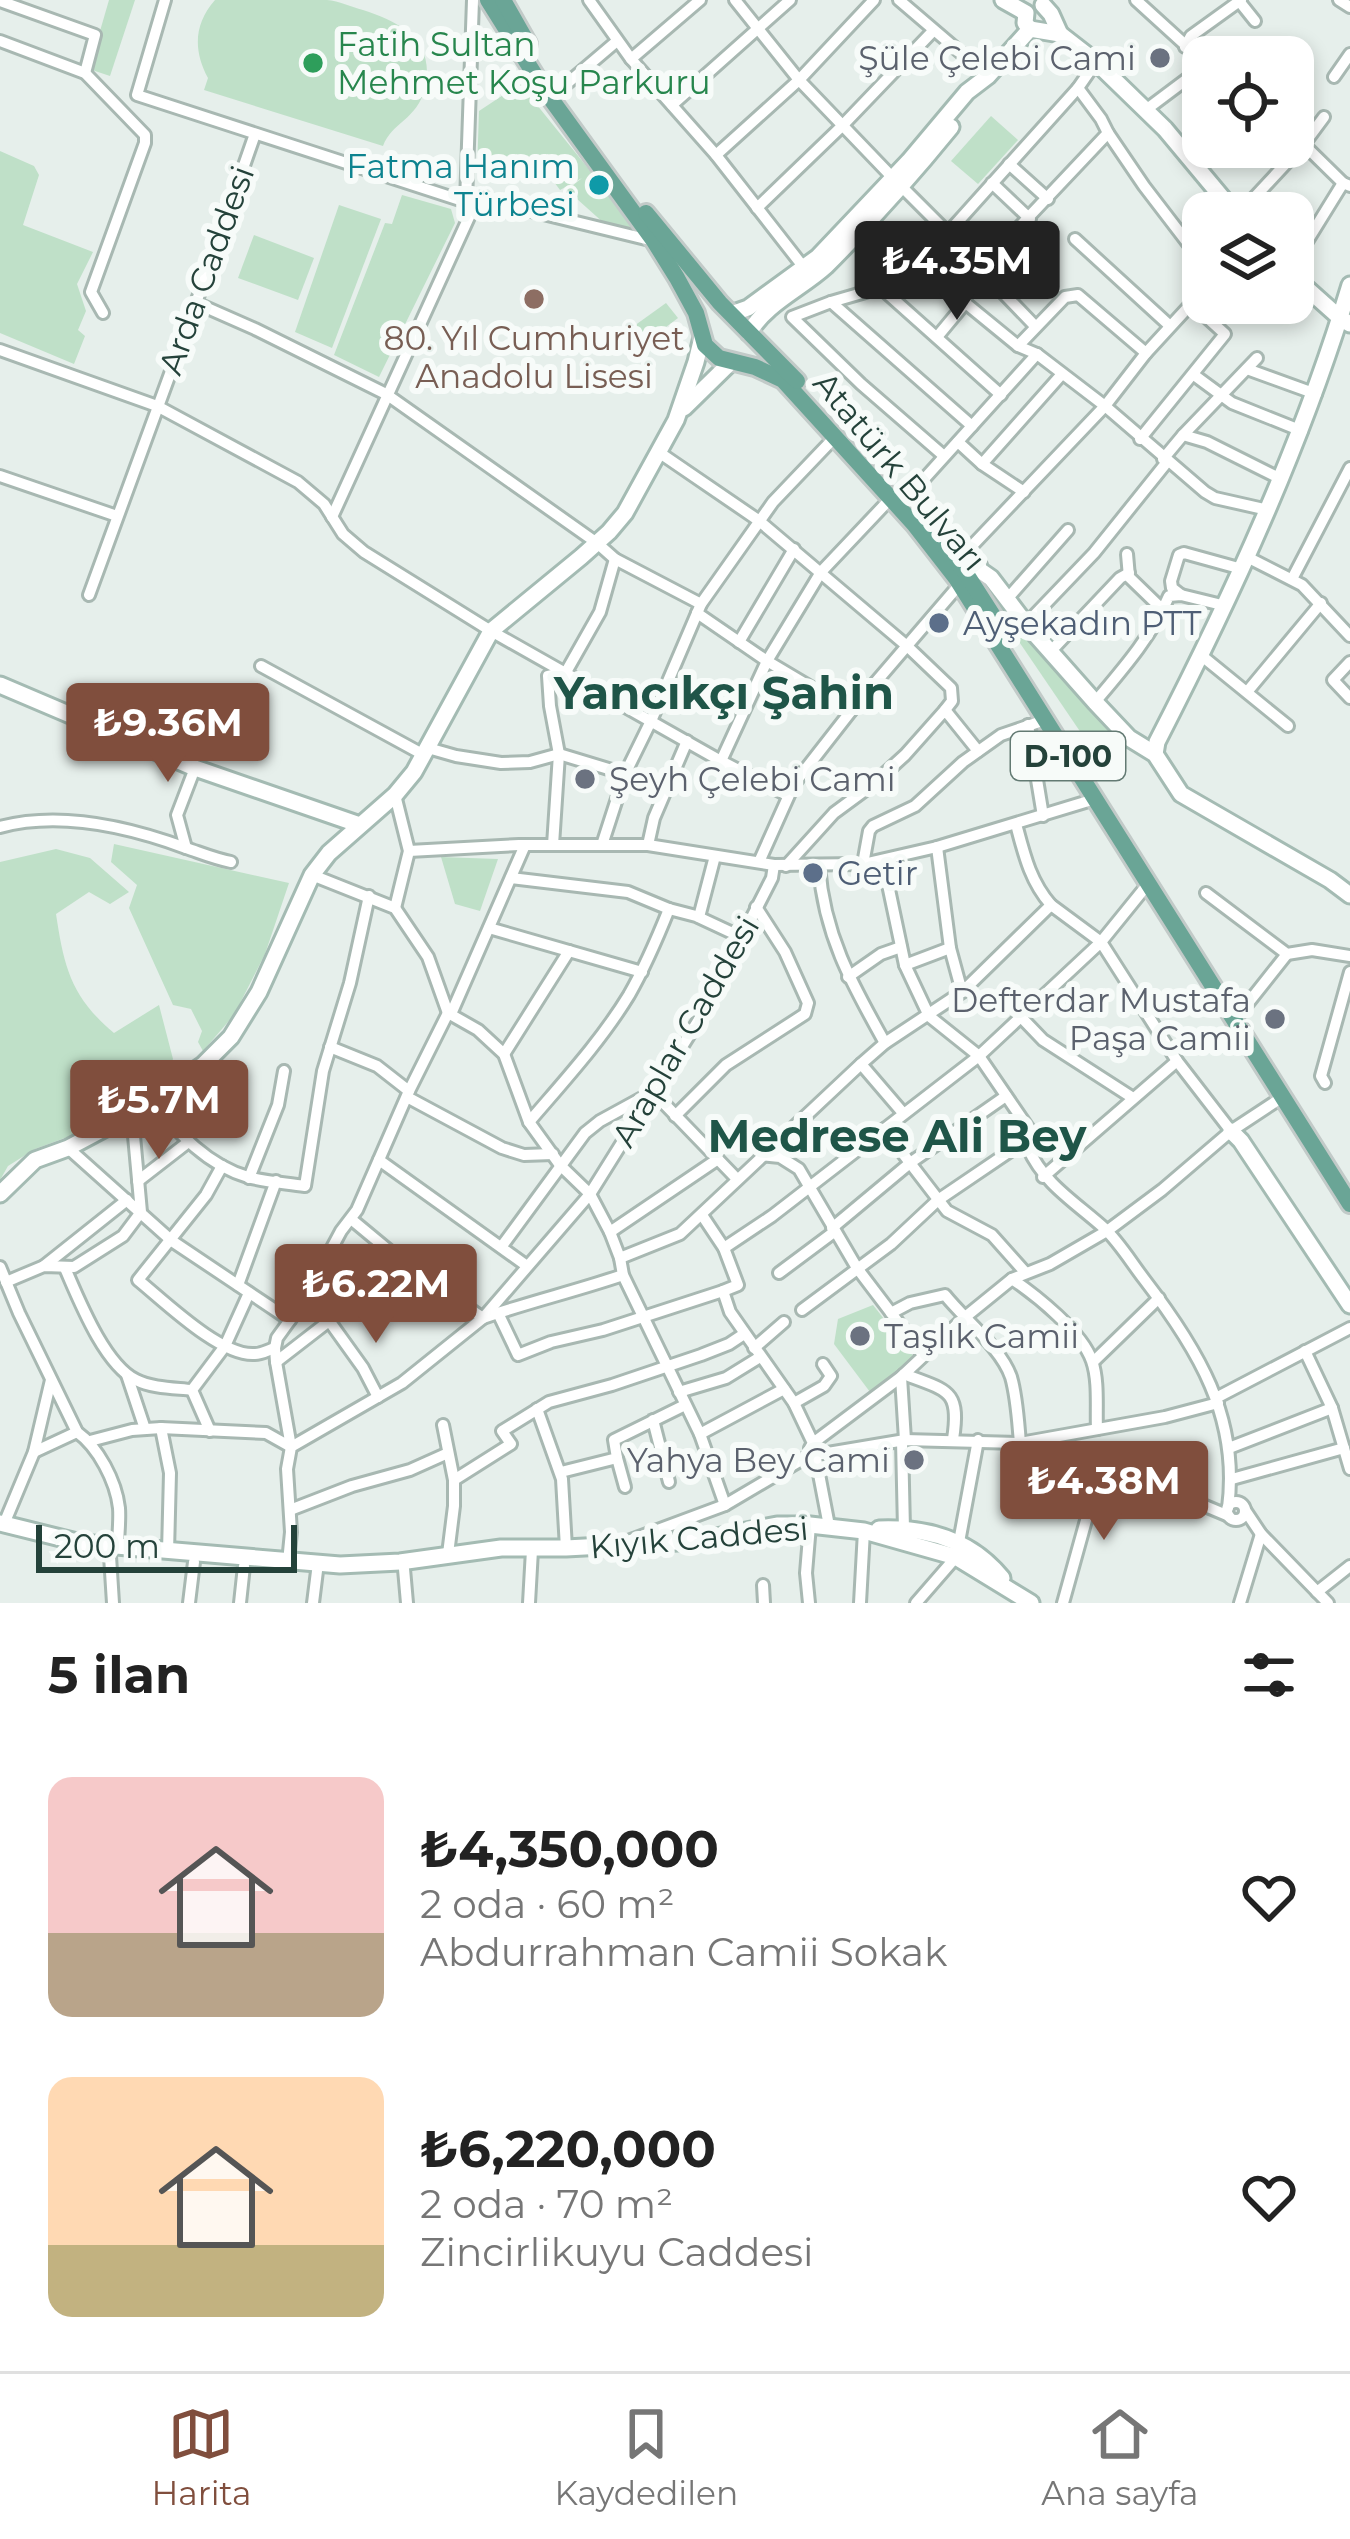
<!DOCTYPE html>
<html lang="tr">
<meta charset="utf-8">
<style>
:root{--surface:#fff;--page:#f2f2f2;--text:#222;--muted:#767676;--line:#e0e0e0;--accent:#804e3d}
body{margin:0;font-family:Montserrat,sans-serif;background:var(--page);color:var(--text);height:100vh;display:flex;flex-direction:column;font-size:45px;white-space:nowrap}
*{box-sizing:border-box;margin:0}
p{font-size:39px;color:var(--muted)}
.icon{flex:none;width:66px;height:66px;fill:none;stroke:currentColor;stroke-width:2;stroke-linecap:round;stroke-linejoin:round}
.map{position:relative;height:1603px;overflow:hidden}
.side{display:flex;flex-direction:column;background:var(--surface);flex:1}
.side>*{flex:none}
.fabs{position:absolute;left:1182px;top:36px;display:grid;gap:24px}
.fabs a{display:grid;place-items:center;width:132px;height:132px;border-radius:24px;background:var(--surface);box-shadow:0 6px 18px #0003;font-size:60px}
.scale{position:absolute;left:36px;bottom:30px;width:261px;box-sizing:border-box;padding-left:12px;border:6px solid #24423a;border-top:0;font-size:33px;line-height:42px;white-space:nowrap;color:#24423a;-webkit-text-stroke:9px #f7fbf9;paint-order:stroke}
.price{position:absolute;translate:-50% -102px;padding:0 27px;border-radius:12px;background:var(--accent);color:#fff;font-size:39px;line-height:78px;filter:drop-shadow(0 3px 6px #0008)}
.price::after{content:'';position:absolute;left:50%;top:72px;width:36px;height:27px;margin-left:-18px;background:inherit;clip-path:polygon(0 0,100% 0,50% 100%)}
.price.on{background:#222;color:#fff}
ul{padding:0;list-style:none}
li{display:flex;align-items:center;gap:36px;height:300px;padding:0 48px}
li span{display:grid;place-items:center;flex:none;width:336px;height:240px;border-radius:24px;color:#555}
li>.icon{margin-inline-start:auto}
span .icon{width:144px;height:144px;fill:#fffc;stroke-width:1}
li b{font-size:51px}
h2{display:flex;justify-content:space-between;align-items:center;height:144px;padding:0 48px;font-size:51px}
.menu{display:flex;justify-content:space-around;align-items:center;height:168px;border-top:3px solid var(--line);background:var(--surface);font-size:33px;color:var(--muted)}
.menu a{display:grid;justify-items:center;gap:6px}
.menu .on{color:var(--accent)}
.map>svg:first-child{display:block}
</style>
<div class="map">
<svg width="1350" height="1603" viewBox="0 0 1350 1603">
<rect width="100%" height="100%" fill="#e6efeb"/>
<g fill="#bfe0c8">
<path d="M109,0H135L110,76L89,69Z"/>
<path d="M215,0C251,0 290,0 327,0C339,1 351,7 363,10C400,22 436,41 425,88C417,120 392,122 383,146L204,90L208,78C193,50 194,24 215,0Z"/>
<path d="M520,84L638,230L606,225L567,190L582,178L560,190L534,155L505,178L494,167L477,171L479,111Z"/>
<path d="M991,116L1018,140L978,184L951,161Z"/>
<path d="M0,151L34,166L39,175L23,225L93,252L77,284L86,311L78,330L85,336L74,364L0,333Z"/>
<path d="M402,195L451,209L455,223L379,377L334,355L385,223L392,224Z"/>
<path d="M339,205L381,219L332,348L295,332Z"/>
<path d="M254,235L314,258L298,300L238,278Z"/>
<path d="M666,303L678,318L646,342L634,326Z"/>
<path d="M998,602L1005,604L1122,735L1094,752L994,605Z"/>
<path d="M114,844L289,883L265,954L234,1015L203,1051L198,1042L202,1031L191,1009L173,1005L129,908L137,885L111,862Z"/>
<path d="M56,849L90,858L129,892L110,904L89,892L56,914C64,967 71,997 114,1033L159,1005L173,1059L165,1078L108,1122L35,1149L8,1166L0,1180V862Z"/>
<path d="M441,857L498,859L480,911L455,904Z"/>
<path d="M873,1305L914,1357L870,1392L834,1344L838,1319Z"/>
</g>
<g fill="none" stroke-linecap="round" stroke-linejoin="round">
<g stroke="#a8b8b2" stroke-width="16">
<g id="street">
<path d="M165,0L137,95L466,202L527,210L654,241"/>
<path d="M589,0L631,59L716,155L805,269"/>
<path d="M735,0L799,80L893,178"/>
<path d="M899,0L988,76"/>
<path d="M1136,0L1203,61"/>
<path d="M1339,0L1350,7"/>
<path d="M0,1L95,35L85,73"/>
<path d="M1239,1L1255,21"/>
<path d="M0,41L85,73L145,135V143L91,292L103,313"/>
<path d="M1185,47L1191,36L1241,0"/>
<path d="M631,59L700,0"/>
<path d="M1334,77L1350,54"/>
<path d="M557,92L617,41"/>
<path d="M672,105L790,0"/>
<path d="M1147,109L1203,67"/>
<path d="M1108,133L1144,186L1203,263"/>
<path d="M1293,134L1343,183L1350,186"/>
<path d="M716,155L799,80L874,0"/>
<path d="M1009,164L1048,199"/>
<path d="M1197,168L1218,147"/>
<path d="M992,183L1030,219"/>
<path d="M901,186L947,232"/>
<path d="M466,202L473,0"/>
<path d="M757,208L841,127L933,31"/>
<path d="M1240,213L1304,144L1324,117"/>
<path d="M1075,239L1169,325"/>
<path d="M1293,264L1343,183"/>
<path d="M919,265L1018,346L1037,354L1105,406L1205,492L1215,498L1268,510"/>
<path d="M981,270L1035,326"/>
<path d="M880,287L1001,395"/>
<path d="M956,294L1108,133L1101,119L1078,88"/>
<path d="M831,302L972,426"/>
<path d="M196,303L255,329L386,394L597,543L615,559L701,604"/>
<path d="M937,337L966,302"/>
<path d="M1018,346L1065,297L1078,295L1146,353L1203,291"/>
<path d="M0,350L157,406L298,482L324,504L343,534L364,552L491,631L721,761L787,795"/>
<path d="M1247,369L1316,394"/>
<path d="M1194,375L1232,403L1302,431"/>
<path d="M1183,435L1257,358"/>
<path d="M1140,439L1225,334L1192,304"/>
<path d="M958,442L982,464L1024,492"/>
<path d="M660,453L758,520L907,646L951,688L952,701L945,710"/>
<path d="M944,456L861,384L792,317L831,302L886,286L919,265L1078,88L1096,62"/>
<path d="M1163,459L1183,435L1207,442L1281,479"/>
<path d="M982,464L1062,374"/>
<path d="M0,476L117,516"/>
<path d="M906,499L1037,354"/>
<path d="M332,517L475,204"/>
<path d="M1127,554L1129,577L1163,610"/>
<path d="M1247,557L1302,585L1350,636"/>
<path d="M981,565L968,550L1105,406L1146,353"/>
<path d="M1292,579L1350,468"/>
<path d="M89,595L196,303L255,134"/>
<path d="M1181,595L1172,588L1171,581L1179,555L1184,553L1242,569"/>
<path d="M1008,598L1068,530"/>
<path d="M697,613L767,661L851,711"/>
<path d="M1026,624L1094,553L1167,462"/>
<path d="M739,642L794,549"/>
<path d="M1050,652L1120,578L1129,573"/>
<path d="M1202,656L1288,726"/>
<path d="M1350,662L1333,680L1350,698"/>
<path d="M261,666L424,755"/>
<path d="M1247,692L1321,603"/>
<path d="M1095,702C1122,670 1152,636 1169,596L1181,595L1226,606"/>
<path d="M1028,725L1043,816"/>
<path d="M428,748L456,756L501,763L530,762L559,754L625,774"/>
<path d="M721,761L767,661L821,572L891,498"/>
<path d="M1016,824C1024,854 1030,881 1051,905"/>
<path d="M0,827C59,811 129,827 186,848C201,853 215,859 231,862"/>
<path d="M553,845L559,754L550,706L548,676L566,672L600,612L615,559"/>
<path d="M602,845L625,774L651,721L701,604L773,502L835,437"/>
<path d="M648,845L654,818L687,741"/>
<path d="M186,848L177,815L195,768"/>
<path d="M409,851L519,845H648L774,865L863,864L937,847L1095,799"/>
<path d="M883,861L905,965L929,1016L979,1056L1031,1132L1028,1148C1044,1184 1075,1202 1104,1228C1119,1242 1131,1262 1144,1279C1197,1348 1240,1417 1228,1508"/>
<path d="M759,862L794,784L851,711L960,584"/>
<path d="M863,864L869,831L873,826L915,806L963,762L1001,735L1045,720"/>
<path d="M786,866L834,813L872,785L905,755L945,710L978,751"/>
<path d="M819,866C824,935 852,984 885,1043"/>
<path d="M312,875L395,908L428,957L448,1013L478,1030L504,1054L529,1122L560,1165L590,1194L610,1232L620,1258L623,1275L700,1434L725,1505"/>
<path d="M511,878L628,892L669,909L696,916L741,937"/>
<path d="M1206,893L1287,954L1312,950L1350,956"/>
<path d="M395,908L409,851L395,795"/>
<path d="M699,917L715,856"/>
<path d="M489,928L642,972"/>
<path d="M950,948L962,992"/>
<path d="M905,965L950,948L937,847"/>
<path d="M848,977L881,954L901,947"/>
<path d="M1241,1012L1287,954"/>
<path d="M451,1014L525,845"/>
<path d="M1020,1016L1043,1040L1133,1098"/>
<path d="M330,1047L377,1066L409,1091"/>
<path d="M504,1054L569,951"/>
<path d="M861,1064L903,1113"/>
<path d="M1325,1083L1321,1076L1350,972"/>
<path d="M407,1097L502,1148L524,1155L553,1154"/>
<path d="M151,1101C178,1132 206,1165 248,1177C265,1182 286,1183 305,1186L323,1071L350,983L369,896"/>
<path d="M675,1116L726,1065L805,1014L808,1003L785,952L756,907"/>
<path d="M529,1122C564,1081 601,1041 629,995C645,967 657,939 669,909"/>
<path d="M884,1129L947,1211L992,1235L1025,1272"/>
<path d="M68,1148L172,1241L290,1320"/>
<path d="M761,1155L780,1157L799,1169L857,1268L923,1355"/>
<path d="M379,1160L527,1266"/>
<path d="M222,1166L206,1195L138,1280C164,1301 221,1357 255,1354C262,1354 268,1350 275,1348"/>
<path d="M1043,1177L1177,1061"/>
<path d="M249,1178L278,1105L284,1071"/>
<path d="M138,1181L187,1143"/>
<path d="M702,1215L724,1248L738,1285L723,1291L730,1312L794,1403L813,1443L810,1448"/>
<path d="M351,1219L404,1263"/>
<path d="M832,1228L910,1163L1006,1096"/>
<path d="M610,1232L718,1159"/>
<path d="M502,1246L585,1133L600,1121L653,1092L737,1179"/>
<path d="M724,1248L772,1216L979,1056L1101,942L1148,884"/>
<path d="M620,1258L680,1234L861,1064L885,1043L962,992L1051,905L1101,942L1177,1061L1231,1131"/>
<path d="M44,1266L127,1200"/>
<path d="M0,1267L19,1313L77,1432C98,1447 116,1481 119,1508C120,1521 118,1535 118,1547"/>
<path d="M65,1268C79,1300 104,1364 136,1380C152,1388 174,1388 192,1390"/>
<path d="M779,1273L834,1232"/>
<path d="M1012,1279C1037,1296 1082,1332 1092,1361C1099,1381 1096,1408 1097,1429"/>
<path d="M6,1282L44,1266L74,1267L123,1236L141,1212L132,1114"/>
<path d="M238,1285L276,1181"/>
<path d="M802,1310L891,1244L938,1200L1028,1139"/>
<path d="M498,1313L518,1355L551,1342L603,1330L723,1291"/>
<path d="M891,1313L910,1303L945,1295C964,1319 1001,1348 1011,1377C1017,1398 1018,1421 1020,1443L1186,1498L1229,1516"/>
<path d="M330,1322L363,1368L378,1397"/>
<path d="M754,1348L784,1322"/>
<path d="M1305,1351L1332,1408L1350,1469"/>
<path d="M276,1362L404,1263L483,1318C529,1302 576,1291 623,1275"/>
<path d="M1093,1362L1159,1298"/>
<path d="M904,1374C946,1391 961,1388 953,1439"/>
<path d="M127,1375L145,1429"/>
<path d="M901,1377L905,1440"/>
<path d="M679,1392L726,1378L760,1357"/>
<path d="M1216,1398L1350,1328"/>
<path d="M794,1403L824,1386L831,1376L823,1364"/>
<path d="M537,1409L562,1479L566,1548"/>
<path d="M653,1420L669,1482"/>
<path d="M443,1425L454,1480V1506L448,1554"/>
<path d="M161,1428L170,1473L168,1552"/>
<path d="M210,1431L192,1390L225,1346L249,1293"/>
<path d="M700,1434L784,1389"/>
<path d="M90,1441L132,1430L161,1428L266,1433L291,1447L276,1362L275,1348L277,1338L303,1302L341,1231L357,1210L409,1091L448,1013"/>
<path d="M902,1441L904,1529"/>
<path d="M1229,1448L1332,1408"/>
<path d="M34,1452L77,1432"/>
<path d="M617,1458L625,1487"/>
<path d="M561,1472L617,1458L614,1440L685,1405"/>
<path d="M1232,1479L1344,1448"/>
<path d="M454,1480L511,1444L502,1431L549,1402L612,1385L701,1355L729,1344L744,1334"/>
<circle cx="1236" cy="1511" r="9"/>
<path d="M290,1510L352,1486L410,1470L448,1453"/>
<path d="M1245,1510L1261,1534L1328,1603"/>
<path d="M4,1524L34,1452L51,1380"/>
<path d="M829,1526L813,1443L901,1377L964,1318L1012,1279L1050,1264L1107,1231L1162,1190L1231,1131L1284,1096"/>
<path d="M628,1541L725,1505L803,1459L816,1455L905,1440L1020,1443L1165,1417L1218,1403"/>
<path d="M959,1542L978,1440"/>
<path d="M110,1556L113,1603"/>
<path d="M288,1562L291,1532L287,1469L291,1447L402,1383L483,1318L590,1194L703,1013L772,878L774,865"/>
<path d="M404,1569L407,1603"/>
<path d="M763,1585L764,1603"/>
<path d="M1317,1592L1350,1566"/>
<path d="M189,1603L194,1562"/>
<path d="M240,1603L244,1566"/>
<path d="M313,1603L317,1571"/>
<path d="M529,1603L532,1550"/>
<path d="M809,1603L806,1573L810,1525"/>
<path d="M860,1603L864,1531"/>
<path d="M916,1603L956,1557"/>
<path d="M1063,1603L1100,1470"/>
<path d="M1240,1603L1261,1534"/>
</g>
</g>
<g stroke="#a4bbb3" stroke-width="21">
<g id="secondary">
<path d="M1003,0L1026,13L1025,23L1030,29"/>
<path d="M1043,5L1051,14L1060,34"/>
<path d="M1030,29L1060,34L1096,62L1165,129L1235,213"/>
<path d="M1293,276L1340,318L1350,324"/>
<path d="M731,314L748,308L818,257L909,161L967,92L988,76L1030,29"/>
<path d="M749,333C765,304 802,288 826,266C870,222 912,175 951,127"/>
<path d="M684,408L730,363"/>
<path d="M955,553L991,578L1026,624L1095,702L1129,738L1155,754L1181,794L1330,880L1350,895"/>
<path d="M0,685L195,768L360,825"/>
<path d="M1155,754L1157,742C1233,594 1302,444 1350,285"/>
<path d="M1231,1131L1241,1141L1350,1305"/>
<path d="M0,1194L35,1160L68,1148L132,1114L203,1065L231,1037L259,992L312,875L329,853L395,795L414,772L491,631L581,557L609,532L625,513L676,420L696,362L702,337"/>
<path d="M0,1523L81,1543L340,1565L400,1562L501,1548H566L696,1541L777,1525H810L864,1531L956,1557L1031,1603"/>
<path d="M879,1529C928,1527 971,1540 1002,1578"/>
</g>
</g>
<g stroke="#c2cac8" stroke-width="22">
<g id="primary">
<path d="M488,0L543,88L654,241L677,278L696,313L705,345L719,358L755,367L783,380L914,524L956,578L1350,1204"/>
<path d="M503,0L528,44"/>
<path d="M646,213L720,303L797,381"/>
<path d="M931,529L965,572L999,625"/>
</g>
</g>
<use href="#street" stroke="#fff" stroke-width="10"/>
<use href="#secondary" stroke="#fff" stroke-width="15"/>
<use href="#primary" stroke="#6aa596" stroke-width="16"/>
</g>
<g fill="#6b7280" stroke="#f7fbf9" stroke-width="4.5">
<circle cx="1160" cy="58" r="12"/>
<circle cx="585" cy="779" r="12"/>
<circle cx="1275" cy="1019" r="12"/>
<circle cx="860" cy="1336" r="12"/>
<circle cx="914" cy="1460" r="12"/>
</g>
<circle fill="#2e9e5b" stroke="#f7fbf9" stroke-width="4.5" cx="313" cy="63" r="12"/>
<circle fill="#0f9aa8" stroke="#f7fbf9" stroke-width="4.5" cx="599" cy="185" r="12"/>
<circle fill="#8d6e63" stroke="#f7fbf9" stroke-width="4.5" cx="534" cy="299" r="12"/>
<g fill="#5c6f8a" stroke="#f7fbf9" stroke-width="4.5">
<circle cx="939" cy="623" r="12"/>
<circle cx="813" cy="873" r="12"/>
</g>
<g text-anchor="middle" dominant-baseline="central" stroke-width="12" stroke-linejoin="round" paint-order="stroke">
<rect fill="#f7fbf9" stroke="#637a73" stroke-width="3" x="1011" y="732" width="114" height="48" rx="9"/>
<g font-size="30" font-weight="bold" fill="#24423a">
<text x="1068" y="756">D-100</text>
</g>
<g font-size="33" fill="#27864d" stroke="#f7fbf9" text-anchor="start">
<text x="337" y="44">Fatih Sultan<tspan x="337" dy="38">Mehmet Koşu Parkuru</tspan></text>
</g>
<g font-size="33" fill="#5b616d" stroke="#f7fbf9" text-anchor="end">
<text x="1136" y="58">Şüle Çelebi Cami</text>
<text x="609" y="779" text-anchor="start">Şeyh Çelebi Cami</text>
<text x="1251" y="1000">Defterdar Mustafa<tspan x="1251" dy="38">Paşa Camii</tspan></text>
<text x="884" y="1336" text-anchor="start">Taşlık Camii</text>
<text x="890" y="1460">Yahya Bey Cami</text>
</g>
<g font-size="33" fill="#0d838f" stroke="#f7fbf9" text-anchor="end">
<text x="575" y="166">Fatma Hanım<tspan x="575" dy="38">Türbesi</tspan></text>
</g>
<g font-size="33" fill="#24423a" stroke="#f7fbf9">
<text transform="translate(206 270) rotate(-70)">Arda Caddesi</text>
<text transform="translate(900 471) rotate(50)">Atatürk Bulvarı</text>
<text transform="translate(685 1031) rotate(-60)">Araplar Caddesi</text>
<text transform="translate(699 1537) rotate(-5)">Kıyık Caddesi</text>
</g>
<g font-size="33" fill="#785e54" stroke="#f7fbf9">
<text x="534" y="338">80. Yıl Cumhuriyet<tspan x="534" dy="38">Anadolu Lisesi</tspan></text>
</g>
<g font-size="33" fill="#4e5e75" stroke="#f7fbf9" text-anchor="start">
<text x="963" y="623">Ayşekadın PTT</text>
<text x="837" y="873">Getir</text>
</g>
<g font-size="45" font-weight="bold" fill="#1f5548" stroke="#f7fbf9">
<text x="724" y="692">Yancıkçı Şahin</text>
<text x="897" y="1135">Medrese Ali Bey</text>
</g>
</g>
</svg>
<div class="fabs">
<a><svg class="icon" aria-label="locate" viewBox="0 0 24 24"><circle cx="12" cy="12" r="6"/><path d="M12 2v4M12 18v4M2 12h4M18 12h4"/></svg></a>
<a><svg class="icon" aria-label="layers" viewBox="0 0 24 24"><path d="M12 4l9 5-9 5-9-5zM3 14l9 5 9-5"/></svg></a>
</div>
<div class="scale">200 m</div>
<b class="price on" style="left:957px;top:323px">₺4.35M</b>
<b class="price" style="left:168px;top:785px">₺9.36M</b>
<b class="price" style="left:159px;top:1162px">₺5.7M</b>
<b class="price" style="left:376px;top:1346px">₺6.22M</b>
<b class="price" style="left:1104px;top:1543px">₺4.38M</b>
</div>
<section class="side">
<h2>5 ilan<svg class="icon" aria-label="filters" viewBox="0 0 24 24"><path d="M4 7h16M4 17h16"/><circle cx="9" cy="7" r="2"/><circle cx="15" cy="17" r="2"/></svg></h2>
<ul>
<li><span style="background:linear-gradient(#f6c9c9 65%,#b9a48a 0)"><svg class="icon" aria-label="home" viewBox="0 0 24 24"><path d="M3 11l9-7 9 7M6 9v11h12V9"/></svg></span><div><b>₺4,350,000</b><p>2 oda · 60 m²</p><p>Abdurrahman Camii Sokak</p></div><svg class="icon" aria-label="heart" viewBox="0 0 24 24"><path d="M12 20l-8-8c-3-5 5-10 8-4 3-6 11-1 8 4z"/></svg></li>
<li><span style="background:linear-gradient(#ffd9b3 70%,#c2b280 0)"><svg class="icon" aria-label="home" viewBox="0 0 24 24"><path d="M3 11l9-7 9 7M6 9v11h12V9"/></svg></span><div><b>₺6,220,000</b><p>2 oda · 70 m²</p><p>Zincirlikuyu Caddesi</p></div><svg class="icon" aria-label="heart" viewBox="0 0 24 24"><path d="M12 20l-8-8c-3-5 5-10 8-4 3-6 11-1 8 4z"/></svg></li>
</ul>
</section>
<nav class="menu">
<a class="on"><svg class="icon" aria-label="map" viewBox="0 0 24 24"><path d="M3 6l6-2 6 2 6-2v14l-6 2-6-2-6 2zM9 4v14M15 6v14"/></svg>Harita</a>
<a><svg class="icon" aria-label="saved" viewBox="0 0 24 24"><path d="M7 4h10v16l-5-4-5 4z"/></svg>Kaydedilen</a>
<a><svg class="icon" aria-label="home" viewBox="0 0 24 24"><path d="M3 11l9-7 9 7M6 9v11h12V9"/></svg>Ana sayfa</a>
</nav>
